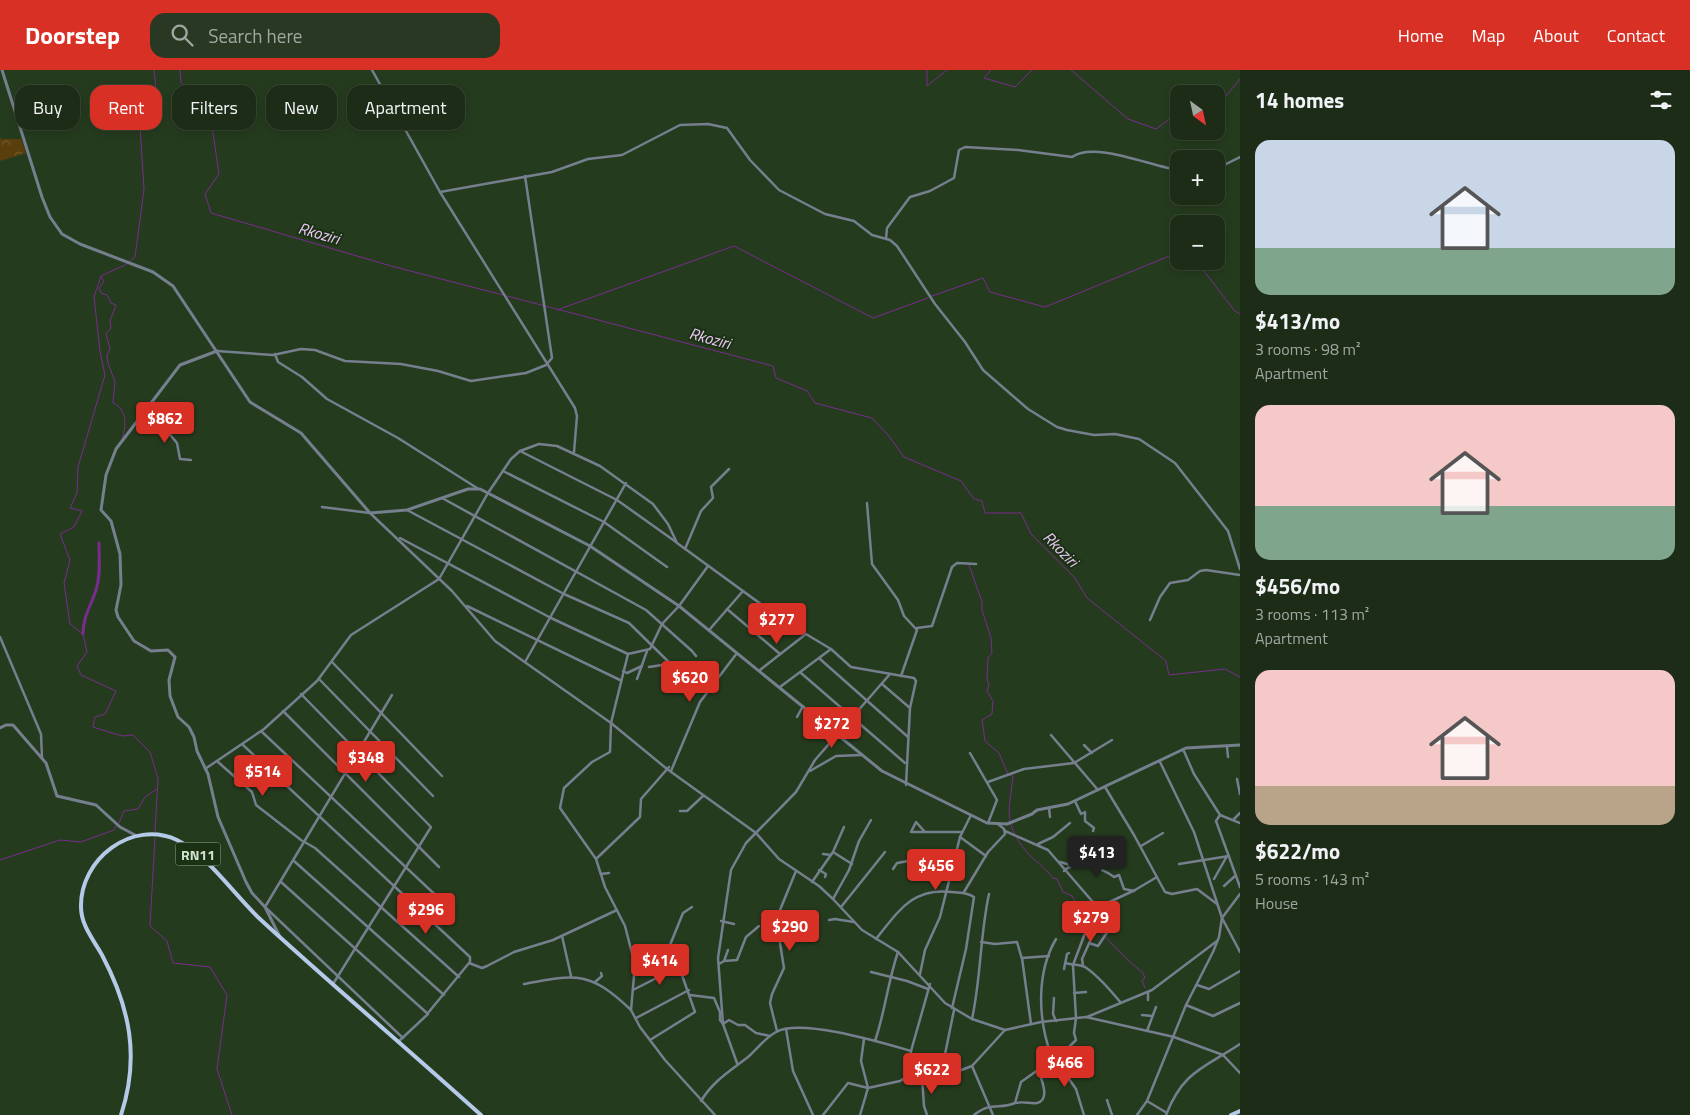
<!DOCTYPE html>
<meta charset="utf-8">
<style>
:root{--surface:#1c2c16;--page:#293823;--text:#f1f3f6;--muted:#a0a7a1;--line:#3a4835;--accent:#d93025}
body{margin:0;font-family:"Titillium Web",sans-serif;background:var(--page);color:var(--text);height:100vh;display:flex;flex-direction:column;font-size:19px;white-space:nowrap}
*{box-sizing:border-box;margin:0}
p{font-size:16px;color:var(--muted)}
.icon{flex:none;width:28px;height:28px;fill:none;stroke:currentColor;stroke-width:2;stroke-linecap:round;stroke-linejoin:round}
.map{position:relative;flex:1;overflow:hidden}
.sheet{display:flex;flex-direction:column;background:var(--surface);width:450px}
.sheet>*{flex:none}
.top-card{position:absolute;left:15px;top:15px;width:475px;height:45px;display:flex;gap:10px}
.needle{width:32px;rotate:147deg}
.controls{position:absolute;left:1170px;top:15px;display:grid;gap:10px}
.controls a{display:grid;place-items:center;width:55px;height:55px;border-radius:10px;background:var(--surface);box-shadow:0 2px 8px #0003,0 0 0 1px var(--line);font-size:25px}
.price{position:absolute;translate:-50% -42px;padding:0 11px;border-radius:5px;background:var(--accent);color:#fff;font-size:16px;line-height:32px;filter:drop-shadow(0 1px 2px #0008)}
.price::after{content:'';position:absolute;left:50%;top:30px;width:15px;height:11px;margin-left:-8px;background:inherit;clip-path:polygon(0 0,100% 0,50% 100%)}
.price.active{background:#222;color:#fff}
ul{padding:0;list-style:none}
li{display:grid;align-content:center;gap:10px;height:265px;padding:0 15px}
li span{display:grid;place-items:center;height:155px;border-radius:15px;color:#555}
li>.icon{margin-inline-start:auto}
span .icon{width:90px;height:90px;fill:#fffc;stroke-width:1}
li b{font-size:21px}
h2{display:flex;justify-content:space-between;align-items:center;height:60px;padding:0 15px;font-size:21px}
.chip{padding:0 18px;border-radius:15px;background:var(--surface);box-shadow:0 2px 8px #0003,0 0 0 1px var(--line);font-size:18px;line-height:45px}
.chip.active{background:var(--accent);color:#fff}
header{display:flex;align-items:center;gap:30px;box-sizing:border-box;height:70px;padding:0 25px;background:var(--accent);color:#fff}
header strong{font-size:24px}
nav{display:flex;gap:28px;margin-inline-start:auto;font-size:18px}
.search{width:350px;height:45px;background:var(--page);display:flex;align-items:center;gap:12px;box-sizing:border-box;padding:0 18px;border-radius:15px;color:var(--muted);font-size:19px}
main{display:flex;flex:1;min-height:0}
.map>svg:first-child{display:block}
</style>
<header>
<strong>Doorstep</strong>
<div class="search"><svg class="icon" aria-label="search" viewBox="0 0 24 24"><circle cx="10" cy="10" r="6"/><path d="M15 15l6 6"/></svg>Search here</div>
<nav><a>Home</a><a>Map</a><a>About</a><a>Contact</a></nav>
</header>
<main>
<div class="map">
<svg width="1240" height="1045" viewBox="0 0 1240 1045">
<defs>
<pattern id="forest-crowns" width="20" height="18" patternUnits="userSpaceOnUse" patternTransform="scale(1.25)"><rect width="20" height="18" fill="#5a3f0c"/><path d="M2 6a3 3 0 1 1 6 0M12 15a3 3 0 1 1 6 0" fill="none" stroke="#715a2e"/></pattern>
</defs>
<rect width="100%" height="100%" fill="#253b1e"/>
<path fill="url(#forest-crowns)" d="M0,66L1,69H21L26,83L0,91Z"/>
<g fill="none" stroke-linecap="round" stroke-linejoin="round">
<g stroke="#792c8e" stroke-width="1">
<path d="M154,0L157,29L140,57L144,119L135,187L125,195L101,206L94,227L100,281L105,305L78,397L77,423L70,438L82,441L74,457L60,464L70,490L64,513L70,554L83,564L87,582L77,596L81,605L116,621L105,644L95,647L93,657L122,666L133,665L150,682L158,709L155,763"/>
<path d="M180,0L181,13L209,36L219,104L205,124L211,143L391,196L503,225"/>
<path d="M927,0V16L947,0"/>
<path d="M991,0L984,8L1015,17L1032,0"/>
<path d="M1071,0L1128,49L1156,59L1179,42"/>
<path d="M1198,24L1202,19L1212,24"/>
<path d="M1216,28L1220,33L1240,9"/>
<path d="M1196,191L1235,241L1240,244"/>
<path d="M101,207L104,211L99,218L101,223L107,225L111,233L116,235L110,251L111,258L106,264L110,278L107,286L108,293L115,312L113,333C128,340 126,356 122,370"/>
<path d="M507,226L773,296L776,308L807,321L815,333L872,348L889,366L904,387L961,411L974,429L982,431L985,443H1021L1031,464L1075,508L1087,528L1166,591L1169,605L1225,599L1240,607"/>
<path d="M932,226L983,208L990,222L1045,237L1179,182"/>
<path d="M557,240L734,176L873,248L928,228"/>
<path d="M969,495L982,532V540L991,568L992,583L988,588L987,609L989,615L987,621L993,631L992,644L982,650L985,671L999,683L1008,704L1013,706C1010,738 1002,751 1025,780C1034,791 1045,797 1053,808L1057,809L1063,822L1072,826C1075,833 1080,837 1086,843C1091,848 1094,855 1100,861C1113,876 1127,890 1143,903L1145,908L1142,910L1145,918"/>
<path d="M119,753L124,741L138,739L145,727L157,719"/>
<path d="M155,768L150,856L167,871L173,893L210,897L227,925L217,999L232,1045"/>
<path d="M0,790L60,770L81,772L114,760L116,756"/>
</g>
<path stroke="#792c8e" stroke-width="3" d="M83,564C83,546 91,536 96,520C101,505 99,488 99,473"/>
<g stroke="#757f8e" stroke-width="2.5">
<path d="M372,0L440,122L575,338L577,346L574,382"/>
<path d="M1216,99L1240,87"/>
<path d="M440,122L552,102L588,89L622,85L680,55L708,54L727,58L750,90L779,120L825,144L854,151L872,165L890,170L897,176L935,234L965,272L983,300L1028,339L1057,357L1067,360L1094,365L1115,364L1139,369L1175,393L1228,461L1240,499"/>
<path d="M886,169L887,158L910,127L930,121L954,108L959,80L965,77L1018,80L1072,87C1096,71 1152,97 1179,100"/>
<path d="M217,281L273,285L301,279L315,280L345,291L401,294L438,301L471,311L526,303L546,295L552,288L525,106"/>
<path d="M275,284L278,292L302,307L327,329L398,368L477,418"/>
<path d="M147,337L177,373L180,389L191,390"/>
<path d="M520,381L617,430L676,472"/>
<path d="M503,401L604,452L667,497"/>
<path d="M442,428L646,540L692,581L696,586"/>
<path d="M867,433L872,494L898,530L904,546L917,560L901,606"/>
<path d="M322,437L370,443L452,521L495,571L611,653L667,699L756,763L779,789L819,816L833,829L862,860L898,882L945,933L972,949L1005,960"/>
<path d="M407,440L564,524L629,553L681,604"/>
<path d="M400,468L551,548L628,584L650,579L662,554L679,536L708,496"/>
<path d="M685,479L701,441L713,428L711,417L729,399"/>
<path d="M467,536L620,610"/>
<path d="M727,539L780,584"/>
<path d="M1150,550L1160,527L1170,513L1188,510L1200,501L1206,500L1240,505"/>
<path d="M917,558L932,556L952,497L957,493L976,494"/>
<path d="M710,559L743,521"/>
<path d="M0,567L41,664L42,688"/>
<path d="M628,584L611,653L610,682L592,692L564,718L560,738L596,789L605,817L625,856L635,895L631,940L640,957L665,990L715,1045"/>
<path d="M820,589L908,667"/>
<path d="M332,592L442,706"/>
<path d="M525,592L626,413"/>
<path d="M649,597L669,594"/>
<path d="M760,600L806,564"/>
<path d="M623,601L627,603L642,596"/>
<path d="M801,603L905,693"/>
<path d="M319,609L433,726"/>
<path d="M637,609L647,581"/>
<path d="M882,614L910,638"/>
<path d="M780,617L831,579"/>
<path d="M301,624L431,757L333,914"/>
<path d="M392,625L265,837L403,968"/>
<path d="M283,641L439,797"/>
<path d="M797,647L803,636"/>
<path d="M261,661L446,835"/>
<path d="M1051,665L1098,720"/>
<path d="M243,675L470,887V893"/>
<path d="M1084,675L1092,683"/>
<path d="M1227,677L1228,687"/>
<path d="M1183,679L1194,704L1220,745L1216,751L1240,817"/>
<path d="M970,683L997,730L988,753"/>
<path d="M218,692L252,722L256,735L301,770L315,778L459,907"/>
<path d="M1160,692L1194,762L1222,848L1240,882"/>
<path d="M205,699L264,659L317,611L351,565L439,509L488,423L511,389L520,381L539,374L557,376L600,396L653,434L668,454L677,473L784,551L831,579L851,597L914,608L916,611L910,638L906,715"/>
<path d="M671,701L700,632L737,583"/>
<path d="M810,701L836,686L862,685"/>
<path d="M1237,709L1240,724"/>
<path d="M988,712L1024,699L1074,693L1112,670"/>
<path d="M1105,717L1134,765L1165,822L1172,824L1197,819L1217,834"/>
<path d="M1075,731L1081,744L1085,742V751L1094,758L1093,761"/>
<path d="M1049,738L1050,747"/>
<path d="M680,741H687L703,726"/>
<path d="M1220,745L1240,753"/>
<path d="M1234,749L1240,743"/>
<path d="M1005,761L1048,780L1092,831L1101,836"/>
<path d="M925,762L916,752L911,762H962"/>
<path d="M960,767L986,786"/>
<path d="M1038,774L1053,767L1070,753"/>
<path d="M1141,776L1163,763"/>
<path d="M833,782L852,794"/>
<path d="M823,784L831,785"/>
<path d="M596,789L640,747L641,729L669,697"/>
<path d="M294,791L444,925"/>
<path d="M1060,792L1074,796"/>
<path d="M1179,794L1229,786"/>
<path d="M893,799L897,793L920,789H954"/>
<path d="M819,800L826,804L825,807"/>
<path d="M1064,801C1074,790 1103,798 1114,807L1119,805L1124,819L1134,821"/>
<path d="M601,804L609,803"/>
<path d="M1214,809L1227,786"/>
<path d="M281,812L428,944L398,972"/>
<path d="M812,812L833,782L844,757"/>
<path d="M1224,816L1235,806"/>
<path d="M964,822L988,782L1005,764L1004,759L998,754"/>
<path d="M833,829L849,800L859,771L871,750"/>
<path d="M841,837L885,782"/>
<path d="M1098,839L1102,846"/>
<path d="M1108,843L1109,832"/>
<path d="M1093,846L1099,837L1135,820L1157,807"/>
<path d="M829,850L835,849L854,852"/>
<path d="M721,851L734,854"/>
<path d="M562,866L571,906"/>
<path d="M876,869C898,842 912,817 952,822C960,823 967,822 974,827L966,879L952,938"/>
<path d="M1056,869C1036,903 1038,949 1051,985L1059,987L1076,970L1074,963L1076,948L1073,895L1090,850"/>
<path d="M981,872L995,874L1017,872L1022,889"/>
<path d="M1089,873L1098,876L1108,861"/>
<path d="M657,889L670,875L683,843L692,837"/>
<path d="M724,891L737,890L746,867L759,856"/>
<path d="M1065,893C1071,895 1079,894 1085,897C1097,905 1112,922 1121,933"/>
<path d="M719,894L724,891L728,880"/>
<path d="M635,895L657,889L677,891L695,942L650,970"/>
<path d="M1083,896L1082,889L1091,869"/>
<path d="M1064,899L1067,884L1069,883"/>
<path d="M871,902L907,911L928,919"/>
<path d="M920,904L925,880L940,847L960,767L971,745"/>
<path d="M595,912L602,906L601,903"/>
<path d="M524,914C577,904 590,901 631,940"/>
<path d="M1197,915L1209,919L1240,901"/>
<path d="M633,920L680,896"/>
<path d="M1074,923L1086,922"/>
<path d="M690,925L714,928L720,942V950L723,954L729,950L738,955H745L756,963L770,966"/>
<path d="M1054,928L1053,944L1056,951"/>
<path d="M1148,930V922"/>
<path d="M1186,935L1213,946L1240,933"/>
<path d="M428,943L469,893L482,898L487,896L514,882L553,870L617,840"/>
<path d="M1142,945L1152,946"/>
<path d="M1087,947L1152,920L1217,871"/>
<path d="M636,948L689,920"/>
<path d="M972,949C981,908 980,865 989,824"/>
<path d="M1031,954L1022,888L1049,886"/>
<path d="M786,959L793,1001L813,1045"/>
<path d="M777,961L770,933L772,924L784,898L778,861L780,840L796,801"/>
<path d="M1147,961L1156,937"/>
<path d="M875,971C885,942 888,911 898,882"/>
<path d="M1059,987L1067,1006L1076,1019L1084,1045"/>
<path d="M737,993L723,954L718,888L731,800L746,773L796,722L815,690L890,604"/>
<path d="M972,996L993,1045"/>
<path d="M941,1004L954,940"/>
<path d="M908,1006L911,981L930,914"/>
<path d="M922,1007L924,1036L927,1045"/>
<path d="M1107,1030L1112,1045"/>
<path d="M701,1031C713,1011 730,1001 748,987C757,979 765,968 776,962C801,948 883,973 911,981"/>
<path d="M1147,1031L1167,1043"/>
<path d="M1016,1033C1023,1031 1030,1034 1037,1033C1051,1030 1041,1008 1038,1000"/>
<path d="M823,1045L848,1013L868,1018L900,1011L908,1006L922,1007L956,1002L972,996L1005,960L1041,952L1086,947L1174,967L1223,985L1240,1003"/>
<path d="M860,1045L868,1018L861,991L864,969"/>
<path d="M974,1045C991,1031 999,1040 1015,1033L1021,1012L1052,990L1053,987"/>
<path d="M1137,1045L1147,1031L1186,935L1213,882L1219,867L1222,848L1240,824"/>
<path d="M1166,1045C1183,1001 1204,998 1240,974"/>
</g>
<g stroke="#757f8e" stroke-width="3">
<path d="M2,0L42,127L50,147L62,164L80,174L153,202L173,216L250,332L301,363L370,443L407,440L468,419H480L590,476L679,536L882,701L987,753L1007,754L1032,744L1037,740L1068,734L1186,678L1240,675"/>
<path d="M217,281L180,295L116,379L106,405L101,440L111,451L120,484L121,515L116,540L118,547L134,571L151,581L168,580L175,587L169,610L170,626L178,647L189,657L194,667L197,681L208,704L218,747L246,812L252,823L265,837L279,865"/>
<path d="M0,658L6,655H13L46,693L57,726L96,735L120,757L135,765"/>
</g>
<g stroke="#b5c9e8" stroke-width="4">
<path d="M121,1045C140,987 130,938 102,885C93,869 81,855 81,837C80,789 132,749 177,770C208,785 235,826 261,850C333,916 408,979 481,1045"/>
<path d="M1231,1045L1240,1041"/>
</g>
</g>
<g text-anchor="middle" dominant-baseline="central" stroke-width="4" stroke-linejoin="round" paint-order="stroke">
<rect fill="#1b3114" stroke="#9cac97" stroke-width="1" x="175.5" y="772.5" width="45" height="23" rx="4"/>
<g font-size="14" font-weight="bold" fill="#d3e1cf">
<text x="198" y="784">RN11</text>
</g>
<g font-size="16" font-style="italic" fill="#edc7f8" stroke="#1b3114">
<text transform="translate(319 163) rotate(16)">Rkoziri</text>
<text transform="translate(710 268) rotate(15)">Rkoziri</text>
<text transform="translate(1061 479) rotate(45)">Rkoziri</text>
</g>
</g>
</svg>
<div class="controls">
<a><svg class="needle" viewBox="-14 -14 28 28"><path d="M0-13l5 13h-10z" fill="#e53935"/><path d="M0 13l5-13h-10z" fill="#a0a7a1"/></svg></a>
<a>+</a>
<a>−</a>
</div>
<b class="price" style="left:165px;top:374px">$862</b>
<b class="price" style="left:777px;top:575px">$277</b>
<b class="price" style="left:690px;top:633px">$620</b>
<b class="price" style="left:832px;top:679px">$272</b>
<b class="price" style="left:366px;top:713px">$348</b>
<b class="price" style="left:263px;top:727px">$514</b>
<b class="price active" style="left:1097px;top:808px">$413</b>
<b class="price" style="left:936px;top:821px">$456</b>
<b class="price" style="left:426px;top:865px">$296</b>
<b class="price" style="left:1091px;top:873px">$279</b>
<b class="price" style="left:790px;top:882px">$290</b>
<b class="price" style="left:660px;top:916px">$414</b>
<b class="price" style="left:1065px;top:1018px">$466</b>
<b class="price" style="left:932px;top:1025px">$622</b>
<div class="top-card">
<a class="chip">Buy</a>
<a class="chip active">Rent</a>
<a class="chip">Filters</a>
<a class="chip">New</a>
<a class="chip">Apartment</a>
</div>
</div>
<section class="sheet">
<h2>14 homes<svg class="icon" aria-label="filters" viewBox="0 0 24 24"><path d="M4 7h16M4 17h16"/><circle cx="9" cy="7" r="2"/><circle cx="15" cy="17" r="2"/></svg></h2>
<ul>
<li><span style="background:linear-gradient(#c9d6e8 70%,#7fa58c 0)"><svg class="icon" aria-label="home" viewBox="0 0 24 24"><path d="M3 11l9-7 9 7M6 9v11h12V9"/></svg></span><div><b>$413/mo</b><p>3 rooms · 98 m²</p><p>Apartment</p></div></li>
<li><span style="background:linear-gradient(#f6c9c9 65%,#7fa58c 0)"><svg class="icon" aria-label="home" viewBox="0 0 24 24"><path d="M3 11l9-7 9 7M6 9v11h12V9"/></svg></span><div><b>$456/mo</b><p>3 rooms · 113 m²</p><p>Apartment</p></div></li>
<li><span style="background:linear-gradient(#f6c9c9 75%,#b9a48a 0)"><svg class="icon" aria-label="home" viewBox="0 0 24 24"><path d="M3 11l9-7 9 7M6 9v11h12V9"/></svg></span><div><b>$622/mo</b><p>5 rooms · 143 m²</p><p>House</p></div></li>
</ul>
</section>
</main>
